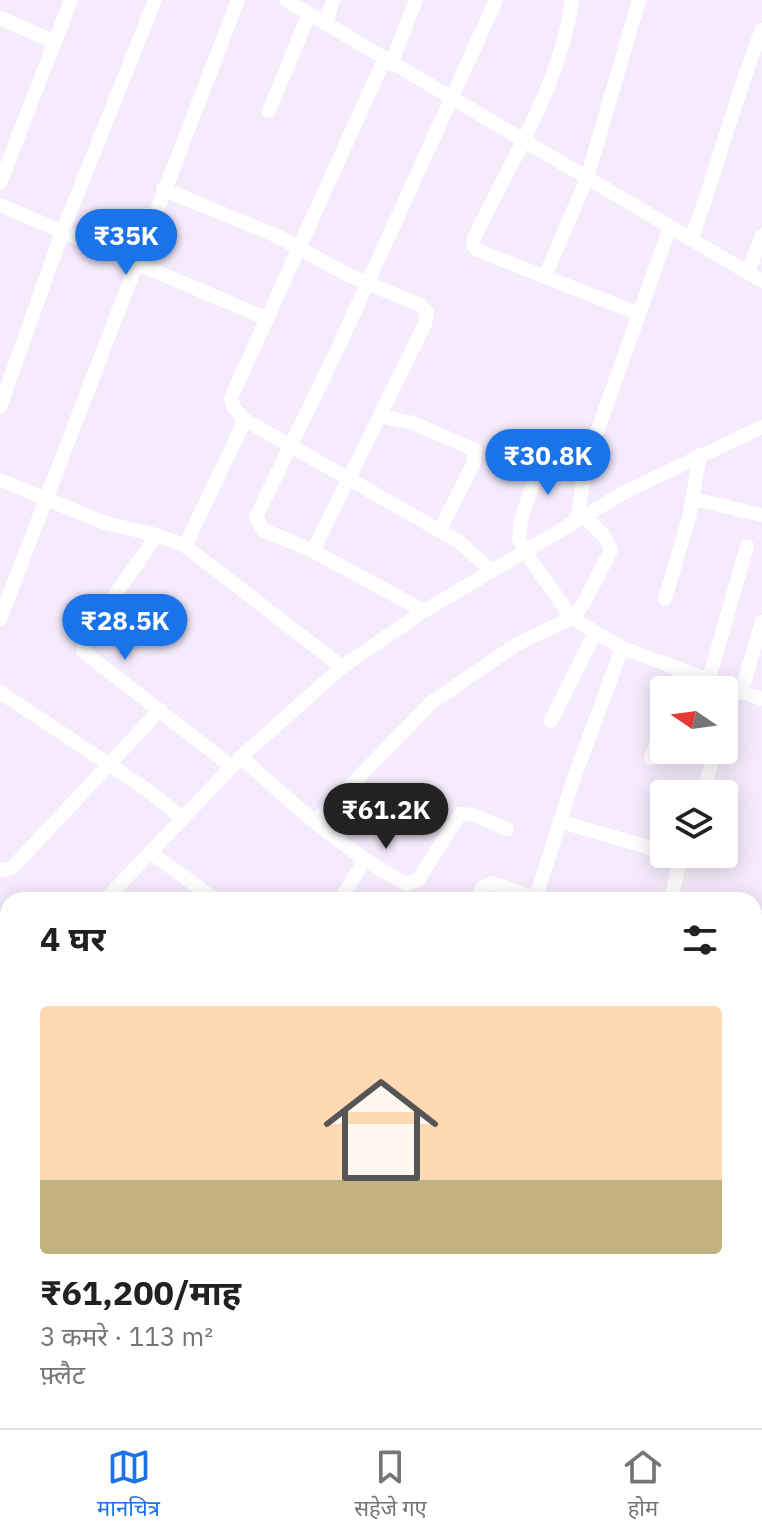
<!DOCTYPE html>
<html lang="hi">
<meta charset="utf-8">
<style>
:root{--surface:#fff;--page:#f6f6f6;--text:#202124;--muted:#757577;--line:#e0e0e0;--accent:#1a73e8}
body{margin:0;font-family:"IBM Plex Sans","Noto Sans Devanagari",sans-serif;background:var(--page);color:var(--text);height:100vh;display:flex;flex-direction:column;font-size:30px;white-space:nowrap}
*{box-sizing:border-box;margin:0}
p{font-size:26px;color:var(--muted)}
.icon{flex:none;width:44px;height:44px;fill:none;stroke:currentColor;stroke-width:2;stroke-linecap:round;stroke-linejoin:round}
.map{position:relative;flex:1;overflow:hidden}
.drawer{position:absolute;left:0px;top:892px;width:762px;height:536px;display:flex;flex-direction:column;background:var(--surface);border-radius:24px 24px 0 0;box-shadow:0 4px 20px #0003}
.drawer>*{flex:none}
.needle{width:52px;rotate:283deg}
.fabs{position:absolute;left:650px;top:676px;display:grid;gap:16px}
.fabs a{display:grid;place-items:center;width:88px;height:88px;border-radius:8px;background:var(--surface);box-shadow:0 4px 20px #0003;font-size:40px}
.price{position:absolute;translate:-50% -68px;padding:0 18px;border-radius:28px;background:var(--accent);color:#fff;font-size:26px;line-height:52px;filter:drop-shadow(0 2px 4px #0008)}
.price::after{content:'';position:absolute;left:50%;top:48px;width:24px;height:18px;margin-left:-12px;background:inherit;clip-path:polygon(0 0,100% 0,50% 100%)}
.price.selected{background:#222;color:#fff}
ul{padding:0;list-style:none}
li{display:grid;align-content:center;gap:16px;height:424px;padding:0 40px}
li+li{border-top:2px solid var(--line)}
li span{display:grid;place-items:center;height:248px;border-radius:8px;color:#555}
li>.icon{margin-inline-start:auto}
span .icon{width:144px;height:144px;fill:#fffc;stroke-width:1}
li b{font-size:34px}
h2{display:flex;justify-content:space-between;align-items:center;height:96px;padding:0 40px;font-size:34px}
.dock{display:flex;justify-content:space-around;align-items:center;height:112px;border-top:2px solid var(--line);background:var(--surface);font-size:22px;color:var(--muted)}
.dock a{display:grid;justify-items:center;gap:4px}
.dock .selected{color:var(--accent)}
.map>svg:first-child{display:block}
</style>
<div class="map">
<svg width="762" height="1428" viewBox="0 0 762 1428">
<rect width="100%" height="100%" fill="#f5ebfc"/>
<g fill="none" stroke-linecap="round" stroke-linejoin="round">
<g stroke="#fff" stroke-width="14">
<path d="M286,0L762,281"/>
<path d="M572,0C561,84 510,163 474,238L473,245L477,250L637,313"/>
<path d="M0,18L55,42"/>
<path d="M326,24L333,0"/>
<path d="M384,60L231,398L234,408L245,420L458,541L491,570"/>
<path d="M391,64L416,0"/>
<path d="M269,111L309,14"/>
<path d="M0,183L71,0"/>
<path d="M163,189L277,236L348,275L420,305L427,312L425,324L313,551"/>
<path d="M0,205L265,318"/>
<path d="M691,240C717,171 734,99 762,30"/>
<path d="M748,273L762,235"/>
<path d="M545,276L587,178L639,0"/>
<path d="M0,407L63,230L155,0"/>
<path d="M380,416L413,423L475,450L473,465L439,531"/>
<path d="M546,444L521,520L519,539L525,552L572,618L622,648L762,699"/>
<path d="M0,480L105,523L157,535L185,546L342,667"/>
<path d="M693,499L762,515"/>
<path d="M577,520L586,463L670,227"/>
<path d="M157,535L84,639L83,651L232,767"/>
<path d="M185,546L245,420"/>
<path d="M665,599L689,517L700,455"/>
<path d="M424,611L313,551L263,530L256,517L338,348L496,0"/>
<path d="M0,619L238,0"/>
<path d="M708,682L747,546"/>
<path d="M674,690L681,671"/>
<path d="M0,692L146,789L182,818"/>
<path d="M741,693L762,622"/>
<path d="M724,716L731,689"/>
<path d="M551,721L595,633"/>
<path d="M241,757C292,803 345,852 406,884L418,880L460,814L474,815L507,829"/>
<path d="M651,758L664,720"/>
<path d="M703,794L715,750"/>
<path d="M316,821L431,703L517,644L572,618L584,603L611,550L605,537L584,516"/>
<path d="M559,821L664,852"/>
<path d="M150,852L216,900"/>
<path d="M0,870L12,868L160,710"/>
<path d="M105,900L241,757L342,667L424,611L625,492L762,427"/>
<path d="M340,900L365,860"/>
<path d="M476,900L483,887L492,883L535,898"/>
<path d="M535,900L573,781L622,648"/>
<path d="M671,900L681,855"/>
<path d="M0,931L8,938"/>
<path d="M0,947L8,953"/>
<path d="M0,1007L8,1000"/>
<path d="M0,1177L8,1183"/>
<path d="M754,1191L762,1193"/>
<path d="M754,1234L762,1236"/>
<path d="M754,1295L762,1298"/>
<path d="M367,1420L376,1428"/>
<path d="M574,1420L583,1428"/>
<path d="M604,1420L614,1428"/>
<path d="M492,1428L497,1420"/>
</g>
</g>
</svg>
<div class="fabs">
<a><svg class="needle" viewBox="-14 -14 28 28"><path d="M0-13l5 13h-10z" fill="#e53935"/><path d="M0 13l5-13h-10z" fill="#757577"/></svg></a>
<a><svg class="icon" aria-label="layers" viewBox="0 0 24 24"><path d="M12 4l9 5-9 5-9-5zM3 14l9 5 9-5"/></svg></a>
</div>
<b class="price" style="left:126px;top:277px">₹35K</b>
<b class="price" style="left:548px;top:497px">₹30.8K</b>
<b class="price" style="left:125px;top:662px">₹28.5K</b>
<b class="price selected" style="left:386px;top:851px">₹61.2K</b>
<section class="drawer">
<h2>4 घर<svg class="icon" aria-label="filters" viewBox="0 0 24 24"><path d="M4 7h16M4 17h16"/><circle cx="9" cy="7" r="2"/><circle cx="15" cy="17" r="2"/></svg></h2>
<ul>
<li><span style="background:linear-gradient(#ffd9b3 70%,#c2b280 0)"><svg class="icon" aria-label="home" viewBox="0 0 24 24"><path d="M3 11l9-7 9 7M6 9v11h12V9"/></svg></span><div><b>₹61,200/माह</b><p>3 कमरे · 113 m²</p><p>फ़्लैट</p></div></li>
</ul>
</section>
</div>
<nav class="dock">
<a class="selected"><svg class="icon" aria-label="map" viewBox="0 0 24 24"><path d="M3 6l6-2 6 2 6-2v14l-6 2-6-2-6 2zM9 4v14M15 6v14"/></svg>मानचित्र</a>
<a><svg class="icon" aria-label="saved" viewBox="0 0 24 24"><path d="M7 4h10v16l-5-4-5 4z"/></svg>सहेजे गए</a>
<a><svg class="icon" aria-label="home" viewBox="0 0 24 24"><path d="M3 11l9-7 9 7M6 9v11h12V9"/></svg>होम</a>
</nav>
